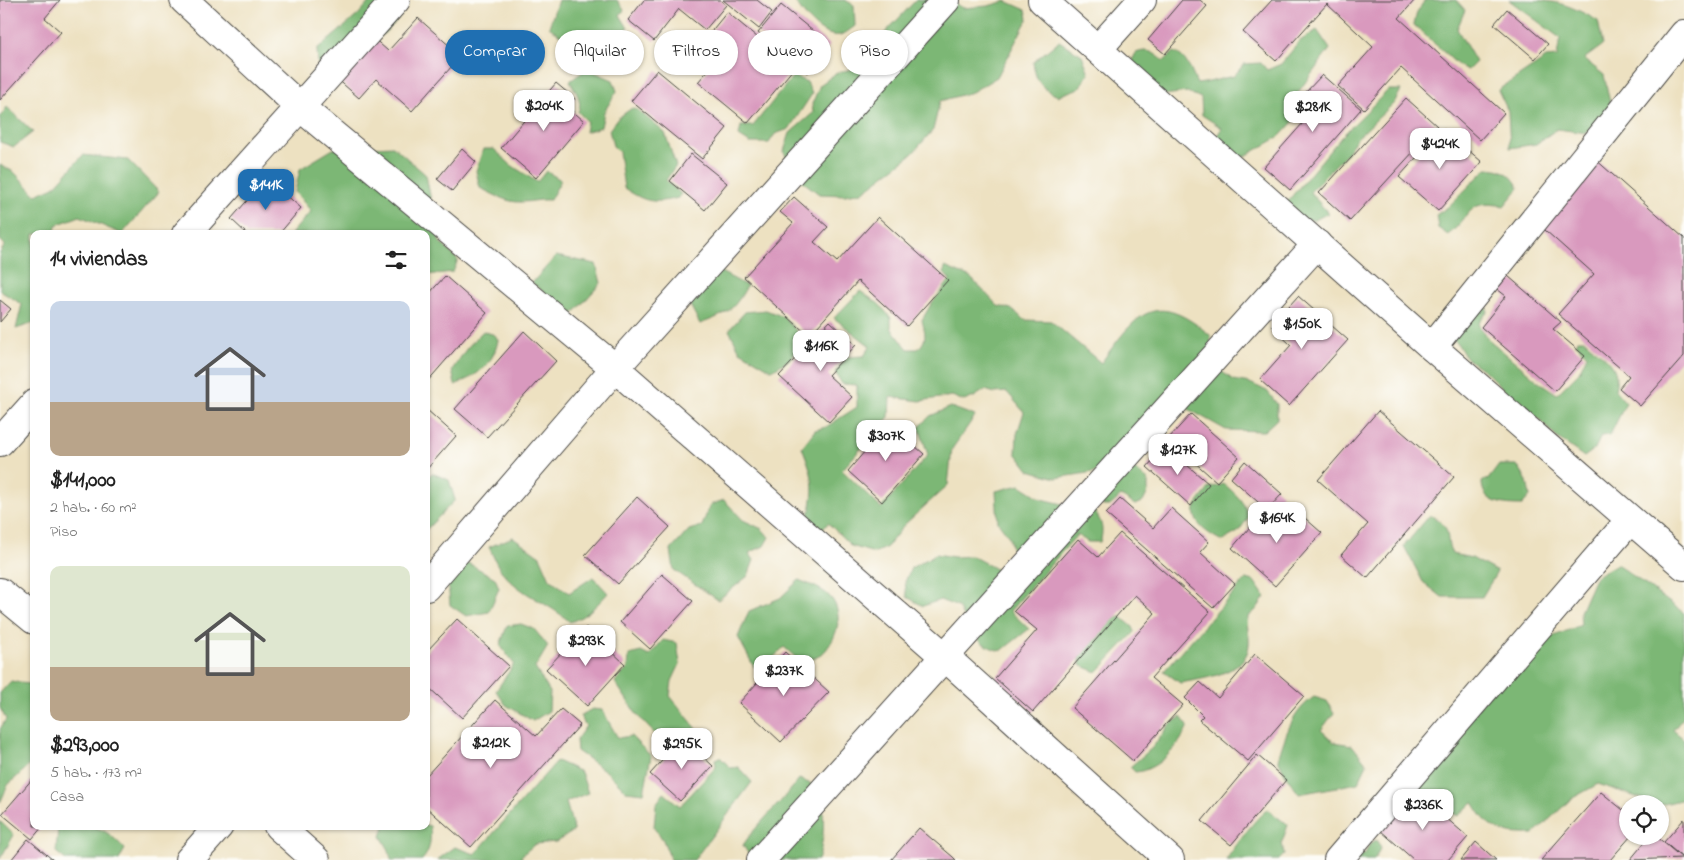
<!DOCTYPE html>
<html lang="es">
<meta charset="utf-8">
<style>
:root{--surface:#fff;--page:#f2f2f2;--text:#222;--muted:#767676;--accent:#1f6fb2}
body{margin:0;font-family:"Indie Flower",sans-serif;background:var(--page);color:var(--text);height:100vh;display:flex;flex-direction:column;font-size:19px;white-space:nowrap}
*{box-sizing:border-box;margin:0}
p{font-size:16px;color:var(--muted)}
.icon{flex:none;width:28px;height:28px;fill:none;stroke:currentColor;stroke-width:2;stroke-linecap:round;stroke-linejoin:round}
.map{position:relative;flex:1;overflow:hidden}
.drawer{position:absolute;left:30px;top:230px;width:400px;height:600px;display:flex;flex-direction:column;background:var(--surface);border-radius:10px;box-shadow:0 1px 4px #0004}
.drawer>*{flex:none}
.top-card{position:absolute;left:445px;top:30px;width:475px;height:45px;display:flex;gap:10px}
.fabs{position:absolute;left:1619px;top:795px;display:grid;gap:10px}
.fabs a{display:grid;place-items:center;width:50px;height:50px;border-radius:50%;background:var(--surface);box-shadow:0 1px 4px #0004;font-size:25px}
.price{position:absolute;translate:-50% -42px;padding:0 11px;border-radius:10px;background:#fff;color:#222;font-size:16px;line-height:32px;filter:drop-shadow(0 1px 2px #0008)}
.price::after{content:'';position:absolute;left:50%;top:30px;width:15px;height:11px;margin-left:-8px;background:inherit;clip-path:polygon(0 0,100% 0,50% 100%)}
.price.current{background:var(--accent);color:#fff}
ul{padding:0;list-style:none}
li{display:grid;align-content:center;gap:10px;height:265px;padding:0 20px}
li span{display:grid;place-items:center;height:155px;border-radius:10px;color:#555}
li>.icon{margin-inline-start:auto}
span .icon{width:90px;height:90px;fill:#fffc;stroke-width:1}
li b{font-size:21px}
h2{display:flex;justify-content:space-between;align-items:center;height:60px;padding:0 20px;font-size:21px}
.tag{padding:0 18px;border-radius:22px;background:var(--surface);box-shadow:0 1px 4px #0004;font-size:18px;line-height:45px}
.tag.current{background:var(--accent);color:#fff}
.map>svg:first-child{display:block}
</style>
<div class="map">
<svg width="1684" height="860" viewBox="0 0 1684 860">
<rect width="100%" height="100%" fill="#fdfcf7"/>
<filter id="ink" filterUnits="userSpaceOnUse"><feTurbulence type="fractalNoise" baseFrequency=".02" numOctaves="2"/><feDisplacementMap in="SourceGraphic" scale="10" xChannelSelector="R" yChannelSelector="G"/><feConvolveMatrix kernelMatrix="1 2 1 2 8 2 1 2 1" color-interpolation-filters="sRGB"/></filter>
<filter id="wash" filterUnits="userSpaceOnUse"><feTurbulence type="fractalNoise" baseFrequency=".0096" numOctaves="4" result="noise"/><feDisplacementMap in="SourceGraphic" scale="20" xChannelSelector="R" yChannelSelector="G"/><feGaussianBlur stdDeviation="1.12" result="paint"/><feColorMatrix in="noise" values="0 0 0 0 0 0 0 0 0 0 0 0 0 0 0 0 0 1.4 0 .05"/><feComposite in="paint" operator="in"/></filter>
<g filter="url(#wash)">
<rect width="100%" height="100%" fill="#ede1c1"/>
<g fill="#7cb775" stroke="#547150">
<path d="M371,0H398L401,14C384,41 353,53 326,67L318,65L317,50L358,15Z"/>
<path d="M558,0H617L624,10L620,15L628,28C607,41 601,41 579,31L563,37L549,27Z"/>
<path d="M794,0H845L854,5L855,26C851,29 845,34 841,35C821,39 803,14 794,0Z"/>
<path d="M916,0H948L963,8L988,6L1006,1L1026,10L1028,18L997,77L972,92L940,101L933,130L912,154L862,192L845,195L819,194L792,173L784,151L790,133L813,113L812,104L820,85L836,73L860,67L883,35Z"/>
<path d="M1425,0H1456L1465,10L1457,29L1476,62L1468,70L1459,66L1414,25L1417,12Z"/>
<path d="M1509,0C1551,0 1562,0 1598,21L1603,45L1584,59L1604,75L1611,107L1587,133L1557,129L1536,144L1510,148L1508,111L1498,90L1546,58L1557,57L1560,38Z"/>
<path d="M1317,30L1330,49L1296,95L1310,104L1279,137L1240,159L1216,137L1222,128L1202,115L1201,98L1187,92L1164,95L1131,62L1136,53C1149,48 1154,53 1164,61L1174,52C1187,57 1191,71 1197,84C1210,83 1221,78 1234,76L1244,64L1261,63L1267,70L1281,64L1300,41Z"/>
<path d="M1059,41L1082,55L1089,73L1079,88L1058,96C1041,89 1035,80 1033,62Z"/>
<path d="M587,69L613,80L617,91L604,112L601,127L585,132L587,121L578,112C583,101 575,90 570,81Z"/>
<path d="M793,76L807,82L812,94L789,129L775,134L769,143H750L739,136L741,126H753Z"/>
<path d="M1388,90H1401L1394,103L1357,138L1346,154L1310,192L1328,213L1315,220L1297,219L1287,202L1342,136Z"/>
<path d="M7,107L33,132L14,147L0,142V117Z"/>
<path d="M632,108L638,110L665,133L676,166L666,180L681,194L678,198C653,204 645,202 624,188L619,152L613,146L609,130L618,118Z"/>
<path d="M393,146L426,175L439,241L458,260L453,272L426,275V234H291L311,211L295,192L300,169L333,149Z"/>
<path d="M483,149H494L511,165L537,182L546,171L561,180L550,200C540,199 532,202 522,202C507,203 493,194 480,188L476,171Z"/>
<path d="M83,155L128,160L159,192L122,234L80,216L56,225L55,234H34V323L16,329L22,304L0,291V253L5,245L0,240V165L14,172L36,195L54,187Z"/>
<path d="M1487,168C1503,169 1511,173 1519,188L1504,206C1466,199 1474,214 1448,235L1438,228L1436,215L1448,207Z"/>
<path d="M556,256L596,264L601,283L572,315L532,283Z"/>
<path d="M945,267L971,278L998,306L1011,309L1025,320L1051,321L1101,363C1137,313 1155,288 1211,336L1210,350L1100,471L1056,478L1029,470L1016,453L1017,434L1024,412L1007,392L995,393L985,390L974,397L964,401L952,396L920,401L890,397L889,417L842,470L881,508L928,455L919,427L930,416L951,407L975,416L952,449L948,485L904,525L887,547L874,553L851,546L828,523L820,533L809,515C816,485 813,475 802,447L815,430L826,427L857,407V385L842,384L835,372L847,357L864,356L870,346L834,318L860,291L879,304L891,318V328L908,349H918C928,339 925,333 922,320L931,304L950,280L944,273Z"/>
<path d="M719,271L747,286C733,312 726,314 700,324L690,305Z"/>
<path d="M1483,302L1488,311L1478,324L1487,338L1538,381L1557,394L1579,372L1587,355L1576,344L1578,339H1584C1600,356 1622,362 1615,390L1626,403L1610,435L1601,436L1595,449L1584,457L1555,436L1539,419L1523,409L1485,371L1466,358L1457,343L1437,325L1441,313L1455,322Z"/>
<path d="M766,310L784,317L805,340L789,360L772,370L740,351L729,330L745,312Z"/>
<path d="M483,331L495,335L498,340C494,364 477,376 455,385L452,370L467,348Z"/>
<path d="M1217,368L1233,380L1250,383L1267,391L1277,404V419L1264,431L1226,430L1183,406Z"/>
<path d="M1499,465H1517L1527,481L1530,496L1522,505C1505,505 1482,504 1482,482L1490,477Z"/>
<path d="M1130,466L1148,480V492L1143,502L1135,505L1121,496L1110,506H1103L1101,500Z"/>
<path d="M432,473L449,480L455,500L426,530V479Z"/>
<path d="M1224,484C1236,494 1246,503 1248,518L1238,532L1222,541C1211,535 1192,525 1195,509C1197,502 1205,494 1209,488Z"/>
<path d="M1020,485L1042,499L1067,505L1081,499C1095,511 1107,522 1100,542H1088L1077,535L1010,611L1029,629L1001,651C976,645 969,629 958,607L940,600L923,606L907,597L905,582L911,568L936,554L954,557L972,556L1003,573L1015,561L1009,537L998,522L996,491Z"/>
<path d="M724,500L743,520L762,529L769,537L764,546L749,553L754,560L748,576L718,600L674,570L671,550L689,530L702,526L710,505Z"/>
<path d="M1430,515C1455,529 1443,534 1452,554L1472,558L1497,572L1482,597H1442L1423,582L1404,546Z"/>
<path d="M513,537L540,556L550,579L569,593L593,577L608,593C597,605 586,617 570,622C549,603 521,595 504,574C497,567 493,555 489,547Z"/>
<path d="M468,563L495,578L499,588L489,612L466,616L450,605L447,571Z"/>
<path d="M1617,564L1684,613V717L1673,730L1684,739V799L1660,805L1598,784L1571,799L1534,834C1502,835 1489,831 1473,802L1458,816L1438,804L1416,785L1525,648L1581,625L1580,612L1596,576Z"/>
<path d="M1246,579L1254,581L1265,597L1256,610L1248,617C1246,628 1250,635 1249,644C1248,674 1201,679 1180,683L1164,671Z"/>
<path d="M799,580C808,584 820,588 827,594C846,610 838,638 823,653C819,658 808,659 801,662L784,647L769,662L754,667L738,637L749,611L780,598Z"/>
<path d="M1121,617L1133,627L1135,632L1097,672L1080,665L1081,640L1096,620Z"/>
<path d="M521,624L534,629L548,646L535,668L550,692L549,711L533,721L506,705L496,691L514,664L500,645L507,626Z"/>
<path d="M663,640L677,643L680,664L672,681L670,696L697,729L691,736L681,734L668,748L637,715L615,682L628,668L629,655L641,652L649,656Z"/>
<path d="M11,681L34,685V761L8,785L0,803V729L6,719L0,708V693Z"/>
<path d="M1314,697L1327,701L1334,713L1321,730L1334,742L1352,745L1367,764L1358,783L1299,794L1286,776L1278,759C1286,734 1292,712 1314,697Z"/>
<path d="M592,709L602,710L618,738L631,736L651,756L644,793L626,791L607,772L577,751L576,740L586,726L580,716Z"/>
<path d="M1181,717L1188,726C1181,745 1157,771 1135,772L1130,767L1152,748L1170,724Z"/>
<path d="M720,757L731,768L738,767L752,782L694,860H671L663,840L654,827L656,804L664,793L680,806L716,767L715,759Z"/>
<path d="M557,761L581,772L588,793L566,802L574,831L556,842L535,844L521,856L523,860H437L455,847L475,854Z"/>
<path d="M799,779C804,781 810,783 814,786C828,797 824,845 818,860H752L743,845C759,821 782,803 799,779Z"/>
<path d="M1268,810L1288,825L1282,842L1284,855L1279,860H1226C1232,851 1260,811 1268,810Z"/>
<path d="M0,821L14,835L0,859Z"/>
<path d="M426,825L430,826C431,838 431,851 422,860H391L389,850L381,836L385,826Z"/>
<path d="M60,826C93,826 101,823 125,849L119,860H66L56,852L58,828Z"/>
<path d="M1376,840L1381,847L1374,860H1338L1365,854L1370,843Z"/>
</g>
<g id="blocks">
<g fill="#d999be">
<path d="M0,0H60L45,18L61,32L0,100Z"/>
<path d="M644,0H720L726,5L705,30L679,9L654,41L628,20Z"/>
<path d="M723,0H757L772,12L759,29Z"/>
<path d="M1182,0H1200L1207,6L1165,54L1148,40Z"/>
<path d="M1272,0H1415L1399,18L1504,113L1480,140L1401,68L1364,109L1338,86L1373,47L1327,4L1276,61L1243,32Z"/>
<path d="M781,5L830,45L808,73L758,33Z"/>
<path d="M1507,9L1548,44L1535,59L1494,24Z"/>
<path d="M727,12L794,68L748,123L698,82L723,53L705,39Z"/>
<path d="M418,18L461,56L412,111L376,79L359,98L335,77L371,36L388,51Z"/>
<path d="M657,70L727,128L702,159L631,101Z"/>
<path d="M1322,75L1361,109L1290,190L1264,167L1318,106L1305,93Z"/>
<path d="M556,83L575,99L568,107L584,121L536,178L501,148Z"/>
<path d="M1406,98L1437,126L1350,221L1319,193Z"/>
<path d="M1443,128L1482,162L1438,211L1399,177Z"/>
<path d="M462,149L476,162L452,191L437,179Z"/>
<path d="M691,154L727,183L705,210L670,181Z"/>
<path d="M1594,158L1684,238V356L1640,406L1619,388L1629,376L1558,314L1594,274L1536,222Z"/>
<path d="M267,178L301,208L279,234H247L231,219Z"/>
<path d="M794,197L828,227L814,242L837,262L878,217L948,280L907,326L858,281L809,336L744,277L793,223L780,212Z"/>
<path d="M445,276L487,313L426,383V297Z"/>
<path d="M1508,276L1561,322L1553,329L1585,356L1555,391L1481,327L1506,296L1497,289Z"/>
<path d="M1298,296L1348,340L1289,406L1260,380L1291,345L1271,326Z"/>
<path d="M0,300L11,309L0,322Z"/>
<path d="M830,321L856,345L828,375L852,397L829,422L779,376Z"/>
<path d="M524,331L556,361L487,437L455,409Z"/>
<path d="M426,409L456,436L426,470Z"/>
<path d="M1378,411L1454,477L1367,578L1341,555L1368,524L1318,480Z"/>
<path d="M1191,414L1239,457L1217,482L1168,439Z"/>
<path d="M889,423L924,454L882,502L848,471Z"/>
<path d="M1165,446L1209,484L1191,506L1147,467Z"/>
<path d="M1245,461L1282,494L1267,510L1231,478Z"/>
<path d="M637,497L670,527L618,584L585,555Z"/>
<path d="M1120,499L1153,528L1171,508L1209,542L1200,552L1235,584L1213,608L1106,514Z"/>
<path d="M1289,504L1322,533L1275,586L1232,548L1256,520L1267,530Z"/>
<path d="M1120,533L1210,612L1151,678L1183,705L1133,761L1072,708L1155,613L1135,595L1033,712L995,678L1037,630L1014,611L1078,539L1098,557Z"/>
<path d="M662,574L693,601L650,649L620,622Z"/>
<path d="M457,619L509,666L462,718L426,685V652Z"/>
<path d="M586,627L625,664L587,706L546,669Z"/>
<path d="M785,652L829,692L781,742L739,703Z"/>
<path d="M1255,654L1304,696L1248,761L1199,720L1203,716L1185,698L1200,682L1218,698Z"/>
<path d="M495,700L536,736L561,709L580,725L471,847L426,807V776Z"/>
<path d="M683,738L713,766L680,801L650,774Z"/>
<path d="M1257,755L1286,780L1231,845L1202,821Z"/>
<path d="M34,777V826H43L32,839L2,814Z"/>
<path d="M1415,791L1468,837L1448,860H1414L1380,830Z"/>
<path d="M1601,792L1628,814V836H1631L1610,860H1541Z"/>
<path d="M1684,819V859L1664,842Z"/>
<path d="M919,828L953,857L956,860H891Z"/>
<path d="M1650,836H1656L1682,858L1630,860Z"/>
<path d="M28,839L53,860H11Z"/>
<path d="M1476,842L1496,860H1461Z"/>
</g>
</g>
</g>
<g filter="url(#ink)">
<use href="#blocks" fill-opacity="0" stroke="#484642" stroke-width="1"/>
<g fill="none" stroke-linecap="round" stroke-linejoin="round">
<g stroke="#484642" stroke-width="30">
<g id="minor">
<path d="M184,0L300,107L615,368L944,656L1170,860"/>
<path d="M1042,0L1432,347L1684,566"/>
<path d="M1098,49L1142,0"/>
<path d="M186,234L396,0"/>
<path d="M1432,347L1684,34"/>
<path d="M0,442L34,404"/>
<path d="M426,587L615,368L946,0"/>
<path d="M0,592L34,620"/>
<path d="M278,826L316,860"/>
<path d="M189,860L219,826"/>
<path d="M761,860L1317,244"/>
<path d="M1338,860L1630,520"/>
</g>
</g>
<use href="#minor" stroke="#fff" stroke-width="28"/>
</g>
</g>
</svg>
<div class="fabs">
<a><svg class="icon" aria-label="locate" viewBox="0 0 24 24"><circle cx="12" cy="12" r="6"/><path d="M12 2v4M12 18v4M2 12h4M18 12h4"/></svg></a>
</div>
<b class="price" style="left:544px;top:132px">$204K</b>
<b class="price" style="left:1313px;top:133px">$281K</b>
<b class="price" style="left:1440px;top:170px">$424K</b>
<b class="price current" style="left:266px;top:211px">$141K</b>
<b class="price" style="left:1302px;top:350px">$150K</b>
<b class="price" style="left:821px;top:372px">$116K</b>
<b class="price" style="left:886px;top:462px">$307K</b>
<b class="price" style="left:1178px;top:476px">$127K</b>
<b class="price" style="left:1277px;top:544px">$164K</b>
<b class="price" style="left:586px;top:667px">$293K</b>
<b class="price" style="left:784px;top:697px">$237K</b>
<b class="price" style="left:491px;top:769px">$212K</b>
<b class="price" style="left:682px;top:770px">$295K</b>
<b class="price" style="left:1423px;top:831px">$236K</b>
<div class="top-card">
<a class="tag current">Comprar</a>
<a class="tag">Alquilar</a>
<a class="tag">Filtros</a>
<a class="tag">Nuevo</a>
<a class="tag">Piso</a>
</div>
<section class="drawer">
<h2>14 viviendas<svg class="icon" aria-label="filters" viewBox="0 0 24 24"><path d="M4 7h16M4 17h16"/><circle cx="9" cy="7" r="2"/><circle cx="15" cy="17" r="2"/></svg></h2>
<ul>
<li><span style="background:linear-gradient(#c9d6e8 65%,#b9a48a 0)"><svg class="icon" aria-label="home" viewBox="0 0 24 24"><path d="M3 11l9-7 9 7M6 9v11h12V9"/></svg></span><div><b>$141,000</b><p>2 hab. · 60 m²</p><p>Piso</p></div></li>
<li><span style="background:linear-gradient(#dfe7d0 65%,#b9a48a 0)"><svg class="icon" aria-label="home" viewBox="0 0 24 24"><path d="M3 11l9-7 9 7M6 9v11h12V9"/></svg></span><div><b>$293,000</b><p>5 hab. · 173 m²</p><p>Casa</p></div></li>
</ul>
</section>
</div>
